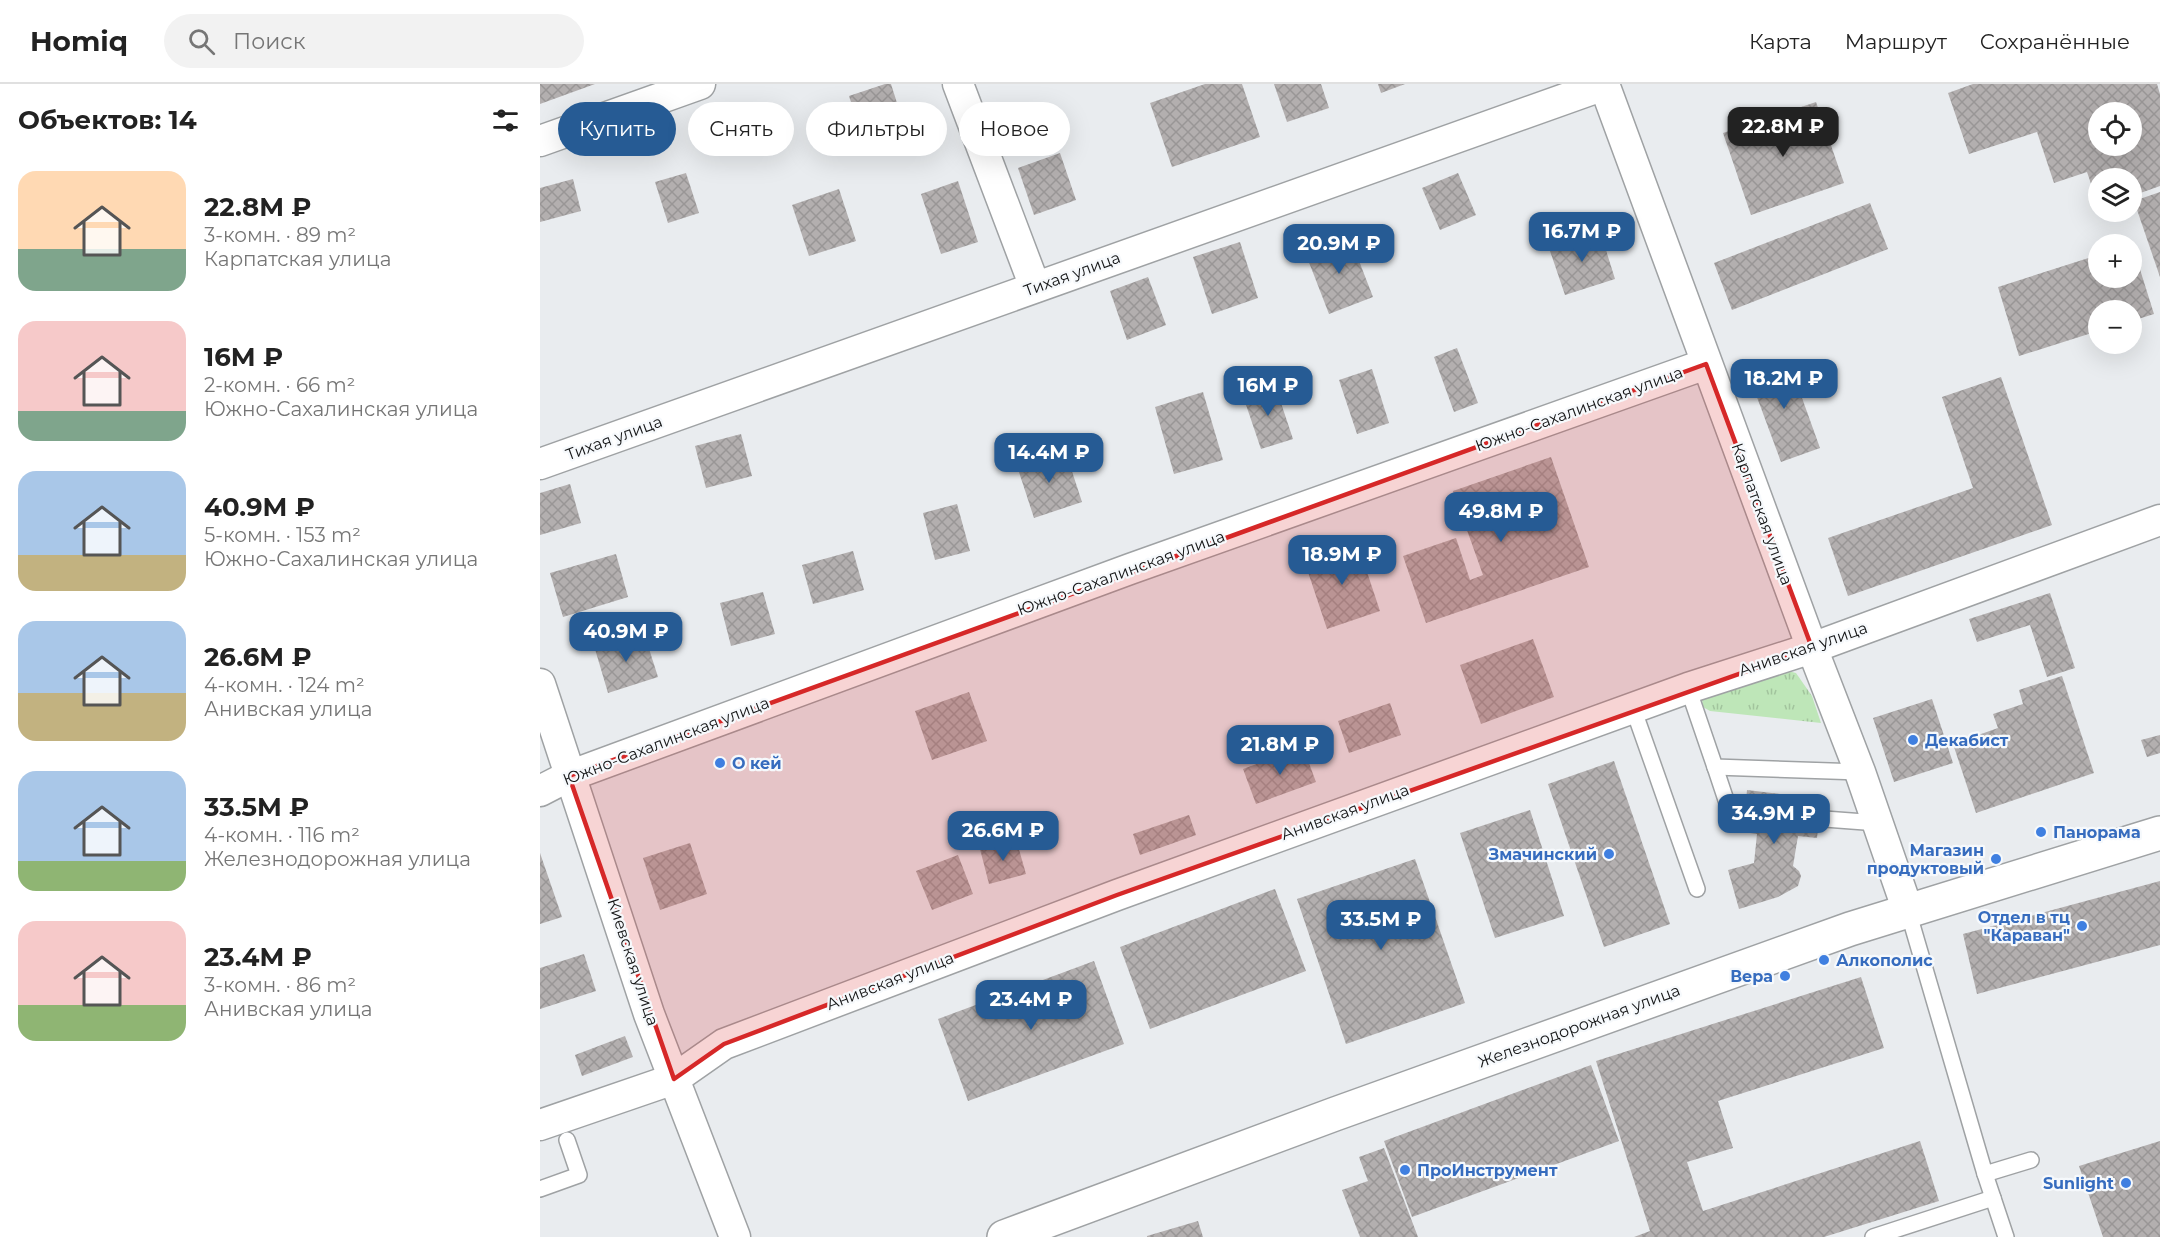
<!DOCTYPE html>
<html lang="ru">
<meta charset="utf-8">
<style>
:root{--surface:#fff;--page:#f2f2f2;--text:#222;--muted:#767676;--line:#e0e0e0;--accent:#265b94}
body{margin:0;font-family:Montserrat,sans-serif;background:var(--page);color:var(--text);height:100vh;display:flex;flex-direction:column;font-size:22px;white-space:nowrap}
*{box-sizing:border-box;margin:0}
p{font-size:20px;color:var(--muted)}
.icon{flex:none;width:33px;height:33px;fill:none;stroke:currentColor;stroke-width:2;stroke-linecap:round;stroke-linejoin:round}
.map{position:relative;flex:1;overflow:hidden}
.panel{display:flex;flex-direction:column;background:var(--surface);width:540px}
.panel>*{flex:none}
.guide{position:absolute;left:18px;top:18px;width:570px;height:54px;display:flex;gap:12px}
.tools{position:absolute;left:1548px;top:18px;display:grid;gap:12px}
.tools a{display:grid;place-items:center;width:54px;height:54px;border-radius:50%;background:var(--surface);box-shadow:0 6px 24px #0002;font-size:30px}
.price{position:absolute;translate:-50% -51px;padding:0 14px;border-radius:12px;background:var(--accent);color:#fff;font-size:20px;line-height:39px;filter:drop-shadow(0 2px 3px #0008)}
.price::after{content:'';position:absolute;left:50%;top:36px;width:18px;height:14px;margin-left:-9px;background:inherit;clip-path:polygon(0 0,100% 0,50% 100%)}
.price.selected{background:#222;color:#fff}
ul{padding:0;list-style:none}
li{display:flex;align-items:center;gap:18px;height:150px;padding:0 18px}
li span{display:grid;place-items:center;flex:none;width:168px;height:120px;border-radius:18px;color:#555}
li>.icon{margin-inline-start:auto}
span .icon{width:72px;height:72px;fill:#fffc;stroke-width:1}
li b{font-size:26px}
h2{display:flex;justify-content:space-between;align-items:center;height:72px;padding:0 18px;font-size:26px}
.chip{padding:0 21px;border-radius:27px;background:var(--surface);box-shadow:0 6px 24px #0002;font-size:21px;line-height:54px}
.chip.selected{background:var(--accent);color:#fff}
header{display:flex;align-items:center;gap:36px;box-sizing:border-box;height:84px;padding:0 30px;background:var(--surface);border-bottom:2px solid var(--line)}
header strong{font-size:28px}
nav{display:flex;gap:33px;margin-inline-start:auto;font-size:21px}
.search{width:420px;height:54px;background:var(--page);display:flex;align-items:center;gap:15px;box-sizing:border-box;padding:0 21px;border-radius:33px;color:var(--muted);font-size:22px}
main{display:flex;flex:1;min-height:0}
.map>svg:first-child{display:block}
</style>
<header>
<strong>Homiq</strong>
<div class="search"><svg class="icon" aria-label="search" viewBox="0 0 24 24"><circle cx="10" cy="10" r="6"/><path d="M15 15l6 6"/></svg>Поиск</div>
<nav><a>Карта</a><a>Маршрут</a><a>Сохранённые</a></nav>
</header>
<main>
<section class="panel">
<h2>Объектов: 14<svg class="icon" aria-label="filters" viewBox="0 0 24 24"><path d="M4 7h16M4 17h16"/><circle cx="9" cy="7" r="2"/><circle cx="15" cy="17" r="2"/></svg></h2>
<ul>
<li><span style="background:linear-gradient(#ffd9b3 65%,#7fa58c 0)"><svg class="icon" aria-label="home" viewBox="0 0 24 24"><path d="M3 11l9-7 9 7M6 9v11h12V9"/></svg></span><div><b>22.8M ₽</b><p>3-комн. · 89 m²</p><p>Карпатская улица</p></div></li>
<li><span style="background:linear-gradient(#f6c9c9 75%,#7fa58c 0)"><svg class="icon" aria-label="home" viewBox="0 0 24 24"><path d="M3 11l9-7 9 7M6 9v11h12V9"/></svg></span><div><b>16M ₽</b><p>2-комн. · 66 m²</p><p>Южно-Сахалинская улица</p></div></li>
<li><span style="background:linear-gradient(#a9c7e8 70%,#c2b280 0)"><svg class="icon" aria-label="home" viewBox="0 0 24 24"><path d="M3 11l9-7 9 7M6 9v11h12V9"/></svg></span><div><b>40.9M ₽</b><p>5-комн. · 153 m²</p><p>Южно-Сахалинская улица</p></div></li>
<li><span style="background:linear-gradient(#a9c7e8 60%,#c2b280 0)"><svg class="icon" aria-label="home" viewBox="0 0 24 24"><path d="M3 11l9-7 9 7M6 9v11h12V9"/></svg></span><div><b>26.6M ₽</b><p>4-комн. · 124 m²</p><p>Анивская улица</p></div></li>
<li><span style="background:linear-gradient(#a9c7e8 75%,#8fb573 0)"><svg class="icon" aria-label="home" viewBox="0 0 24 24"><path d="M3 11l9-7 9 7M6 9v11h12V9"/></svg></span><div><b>33.5M ₽</b><p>4-комн. · 116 m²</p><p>Железнодорожная улица</p></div></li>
<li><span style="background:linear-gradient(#f6c9c9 70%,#8fb573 0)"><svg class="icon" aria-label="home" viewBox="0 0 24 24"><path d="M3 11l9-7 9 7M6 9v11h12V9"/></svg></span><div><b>23.4M ₽</b><p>3-комн. · 86 m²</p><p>Анивская улица</p></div></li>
</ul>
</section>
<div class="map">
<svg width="1620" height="1153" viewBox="0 0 1620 1153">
<defs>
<pattern id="grass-tufts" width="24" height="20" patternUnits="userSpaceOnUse" patternTransform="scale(1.5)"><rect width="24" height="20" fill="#bee6b8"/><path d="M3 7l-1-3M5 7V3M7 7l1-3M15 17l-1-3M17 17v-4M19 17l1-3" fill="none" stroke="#a2c49d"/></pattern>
<pattern id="building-cross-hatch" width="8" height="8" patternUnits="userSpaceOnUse" patternTransform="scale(1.5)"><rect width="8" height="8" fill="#b3afaf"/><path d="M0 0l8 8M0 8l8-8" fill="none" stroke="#999696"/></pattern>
</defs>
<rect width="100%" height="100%" fill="#e9ecef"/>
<path fill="url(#grass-tufts)" d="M1236,584L1256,589L1272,612L1281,639L1170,627L1163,623L1162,616L1164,610Z"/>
<g fill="url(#building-cross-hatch)" fill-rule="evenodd">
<path d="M0,0H55L0,20Z"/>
<path d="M345,0H351L369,57L328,70L309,12Z"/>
<path d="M665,0H702L720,53L632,83L610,19Z"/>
<path d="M734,0H781L789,24L747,38Z"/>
<path d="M838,0H865L841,9Z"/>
<path d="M1433,0H1617L1620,10V102L1592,112V94H1558V120L1547,88L1514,99L1497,48L1429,70L1408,9ZM1558,28H1592V62H1558Z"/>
<path d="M1276,18L1304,99L1211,131L1183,49Z"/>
<path d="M520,69L536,116L494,131L478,84Z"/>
<path d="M146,89L159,129L128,139L115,98Z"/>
<path d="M918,89L936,131L900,146L882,104Z"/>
<path d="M33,95L41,127L0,138V104Z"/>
<path d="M418,97L438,158L401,170L381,110Z"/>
<path d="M299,105L316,157L269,172L252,121Z"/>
<path d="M1620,108V193L1594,117Z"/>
<path d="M1330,119L1348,165L1192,226L1174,179Z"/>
<path d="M1060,147L1075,195L1025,211L1009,164Z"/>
<path d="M809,151L833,213L789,230L765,168Z"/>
<path d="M700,158L718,214L672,230L653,173Z"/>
<path d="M1592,160L1614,230L1592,237V226H1558V247L1479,272L1458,203L1558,171V194H1592Z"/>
<path d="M608,193L626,241L587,256L570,207Z"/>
<path d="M917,264L938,319L914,328L894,273Z"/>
<path d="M1248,275L1280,364L1241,378L1208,289Z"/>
<path d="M832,285L849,339L817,350L799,296Z"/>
<path d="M1461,293L1512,441L1308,512L1288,454L1433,404L1402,313Z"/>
<path d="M735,301L753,355L721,365L703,312Z"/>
<path d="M663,308L683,376L634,390L615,323Z"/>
<path d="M201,350L212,392L166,404L155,362Z"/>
<path d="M525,366L542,418L494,434L477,382Z"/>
<path d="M1011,373L1049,483L886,539L863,472L916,454L930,496L943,491L913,407Z"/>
<path d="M30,400L41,439L0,451V409Z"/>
<path d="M417,420L430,467L395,476L383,429Z"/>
<path d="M817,458L840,527L787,545L764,476Z"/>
<path d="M313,467L324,506L273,520L262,481Z"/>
<path d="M76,470L88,513L23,533L10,489Z"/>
<path d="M223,508L235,550L191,562L180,519Z"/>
<path d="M1510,509L1535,584L1507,593L1490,541L1437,558L1429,535Z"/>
<path d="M104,549L118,593L68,609L55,565Z"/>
<path d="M993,555L1014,613L941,640L920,581Z"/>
<path d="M1522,592L1554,689L1436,729L1413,660L1458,644L1453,630L1483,620L1479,606Z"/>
<path d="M429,608L447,657L392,676L375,627Z"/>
<path d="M1392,615L1413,679L1354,698L1333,634Z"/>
<path d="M850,619L861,651L809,669L798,637Z"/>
<path d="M1620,651V669L1607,673L1601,656Z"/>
<path d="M763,663L776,698L716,720L703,685Z"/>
<path d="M1074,677L1130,840L1064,863L1008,700Z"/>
<path d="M1207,706L1281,715L1277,754L1258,752L1253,782L1259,787L1261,792L1258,802L1238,813L1199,825L1188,786L1214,779L1217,750L1203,748Z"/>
<path d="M990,726L1024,832L955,854L920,749Z"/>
<path d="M649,731L656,751L600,771L593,750Z"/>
<path d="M476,755L486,790L449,800L440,765Z"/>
<path d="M150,759L167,810L120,826L103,774Z"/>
<path d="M0,769L22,833L0,840Z"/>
<path d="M418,771L433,810L392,826L376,787Z"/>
<path d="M875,775L925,919L806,960L757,815Z"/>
<path d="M1620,797V861L1437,910L1423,850Z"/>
<path d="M735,805L766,887L610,945L580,863Z"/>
<path d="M44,870L56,907L0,925V884Z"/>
<path d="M554,877L584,960L428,1017L398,935Z"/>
<path d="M1321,893L1344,964L1178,1017L1193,1064L1147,1078L1163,1127L1380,1057L1399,1117L1284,1153H1094L1110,1147L1056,977Z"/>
<path d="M85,952L93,973L42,992L35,971Z"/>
<path d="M1051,981L1079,1057L872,1133L844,1057Z"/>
<path d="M1620,1057V1153H1563L1539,1082Z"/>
<path d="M844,1064L878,1153H820L802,1106L828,1097L819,1073Z"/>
<path d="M658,1137L663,1153H607V1152Z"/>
</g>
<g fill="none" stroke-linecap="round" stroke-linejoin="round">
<g stroke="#9fa2a4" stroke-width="18">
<g id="lane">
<path d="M1148,604L1175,683L1320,688"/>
<path d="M1093,624L1157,805"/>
<path d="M1175,683L1190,728L1338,739"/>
<path d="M1368,827L1445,1090L1466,1153"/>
<path d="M1445,1090L1491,1076"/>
<path d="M0,1105L39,1091L27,1056"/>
<path d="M1333,1153L1453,1114"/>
</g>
</g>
<g stroke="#9fa2a4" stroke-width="33">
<g id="street">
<path d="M418,0L495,203"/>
<path d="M1064,0L1272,564L1320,688L1368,827"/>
<path d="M0,57L160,0"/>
<path d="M0,380L1064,1"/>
<path d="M0,600L109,930L195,1153"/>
<path d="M0,707L29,692L590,485L1166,280"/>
<path d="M0,1041L134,995L184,960L577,811L1148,604L1272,564L1620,436"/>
</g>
</g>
<g stroke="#9fa2a4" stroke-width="36">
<path id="secondary" d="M464,1153L795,1030L1310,845L1620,749"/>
</g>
<use href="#lane" stroke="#fff" stroke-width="15"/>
<use href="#street" stroke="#fff" stroke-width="30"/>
<use href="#secondary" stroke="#fff" stroke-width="33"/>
</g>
<path fill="#d62828" fill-opacity="0.2" stroke="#d62828" stroke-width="4.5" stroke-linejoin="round" d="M1166,280L1272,564L577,811L184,960L134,995L29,692Z"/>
<g fill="#3f7fe0" stroke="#f6f9fc" stroke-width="2">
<circle cx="1373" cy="656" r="6"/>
<circle cx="180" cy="679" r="6"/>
<circle cx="1501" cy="748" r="6"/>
<circle cx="1069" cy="770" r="6"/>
<circle cx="1456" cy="775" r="6"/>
<circle cx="1542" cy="842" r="6"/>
<circle cx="1284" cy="876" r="6"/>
<circle cx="1245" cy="892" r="6"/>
<circle cx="865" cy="1086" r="6"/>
<circle cx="1586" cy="1099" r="6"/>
</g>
<g text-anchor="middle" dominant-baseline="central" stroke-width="4.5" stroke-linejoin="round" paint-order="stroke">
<g font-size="16" fill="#131415" stroke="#f6f9fc">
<text transform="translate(532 190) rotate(-20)">Тихая улица</text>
<text transform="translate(1039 325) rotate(-20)">Южно-Сахалинская улица</text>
<text transform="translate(74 354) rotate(-20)">Тихая улица</text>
<text transform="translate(1222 430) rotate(70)">Карпатская улица</text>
<text transform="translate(581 489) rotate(-20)">Южно-Сахалинская улица</text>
<text transform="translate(1263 565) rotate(-19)">Анивская улица</text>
<text transform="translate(126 657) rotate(-21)">Южно-Сахалинская улица</text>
<text transform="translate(805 728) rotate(-20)">Анивская улица</text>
<text transform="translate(93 878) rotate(72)">Киевская улица</text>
<text transform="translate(350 897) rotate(-21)">Анивская улица</text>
<text transform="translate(1039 942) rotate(-20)">Железнодорожная улица</text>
</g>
<g font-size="16" font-weight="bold" fill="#366cbe" stroke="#f6f9fc" text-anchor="start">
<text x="1385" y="656">Декабист</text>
<text x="192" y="679">О кей</text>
<text x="1513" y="748">Панорама</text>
<text x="1444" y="766" text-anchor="end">Магазин<tspan x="1444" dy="18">продуктовый</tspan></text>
<text x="1057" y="770" text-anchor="end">Змачинский</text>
<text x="1530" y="833" text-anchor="end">Отдел в тц<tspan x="1530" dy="18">"Караван"</tspan></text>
<text x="1296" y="876">Алкополис</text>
<text x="1233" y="892" text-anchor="end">Вера</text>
<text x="877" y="1086">ПроИнструмент</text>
<text x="1574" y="1099" text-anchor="end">Sunlight</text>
</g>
</g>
</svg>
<div class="tools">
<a><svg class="icon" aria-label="locate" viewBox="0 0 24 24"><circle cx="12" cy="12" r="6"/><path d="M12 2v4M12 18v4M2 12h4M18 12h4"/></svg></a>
<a><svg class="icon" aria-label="layers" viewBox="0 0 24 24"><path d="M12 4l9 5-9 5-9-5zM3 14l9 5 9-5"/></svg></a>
<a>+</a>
<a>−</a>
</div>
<b class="price selected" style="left:1243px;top:74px">22.8M ₽</b>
<b class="price" style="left:1042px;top:179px">16.7M ₽</b>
<b class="price" style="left:799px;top:191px">20.9M ₽</b>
<b class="price" style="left:1244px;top:326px">18.2M ₽</b>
<b class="price" style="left:728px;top:333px">16M ₽</b>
<b class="price" style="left:509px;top:400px">14.4M ₽</b>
<b class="price" style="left:961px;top:459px">49.8M ₽</b>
<b class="price" style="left:802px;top:502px">18.9M ₽</b>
<b class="price" style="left:86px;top:579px">40.9M ₽</b>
<b class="price" style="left:740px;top:692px">21.8M ₽</b>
<b class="price" style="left:1234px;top:761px">34.9M ₽</b>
<b class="price" style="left:463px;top:778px">26.6M ₽</b>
<b class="price" style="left:841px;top:867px">33.5M ₽</b>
<b class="price" style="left:491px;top:947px">23.4M ₽</b>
<div class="guide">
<a class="chip selected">Купить</a>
<a class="chip">Снять</a>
<a class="chip">Фильтры</a>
<a class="chip">Новое</a>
</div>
</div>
</main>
